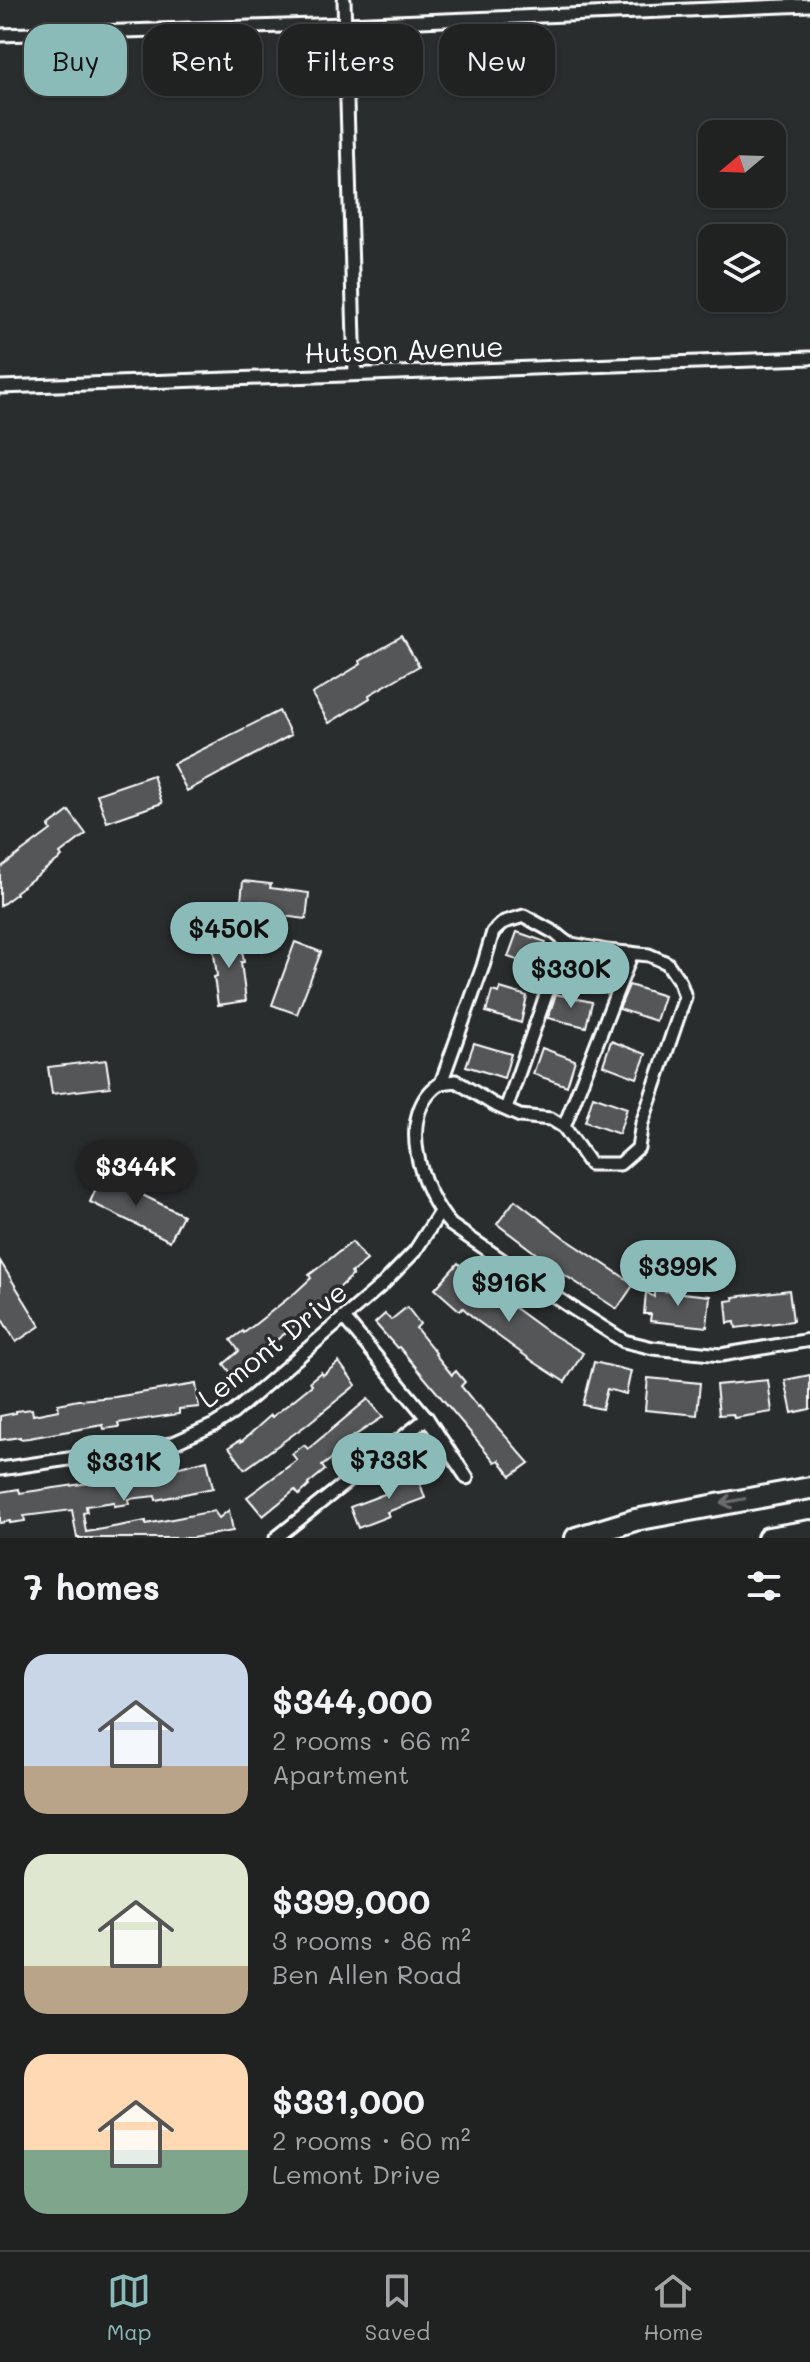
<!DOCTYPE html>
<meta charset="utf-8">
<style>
:root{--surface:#202222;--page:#282a2a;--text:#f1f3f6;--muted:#a2a4a5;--line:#3d3f40;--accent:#8bbbb9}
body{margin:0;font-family:Mali,sans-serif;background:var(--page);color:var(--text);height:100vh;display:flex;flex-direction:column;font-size:30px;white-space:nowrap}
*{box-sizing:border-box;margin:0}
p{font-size:26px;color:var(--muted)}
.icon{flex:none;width:44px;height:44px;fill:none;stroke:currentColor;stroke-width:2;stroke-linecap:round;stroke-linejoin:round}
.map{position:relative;height:1538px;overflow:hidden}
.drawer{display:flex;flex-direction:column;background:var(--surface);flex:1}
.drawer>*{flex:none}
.banner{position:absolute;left:24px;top:24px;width:762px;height:72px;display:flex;gap:16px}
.needle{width:52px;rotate:251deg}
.buttons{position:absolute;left:698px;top:120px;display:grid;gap:16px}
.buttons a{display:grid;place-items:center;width:88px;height:88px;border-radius:16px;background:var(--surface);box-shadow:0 2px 6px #0004,0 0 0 2px var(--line);font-size:40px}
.price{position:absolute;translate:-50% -68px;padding:0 18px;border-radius:28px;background:var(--accent);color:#111;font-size:26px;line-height:52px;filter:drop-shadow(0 2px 4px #0008)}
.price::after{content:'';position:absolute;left:50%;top:48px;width:24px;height:18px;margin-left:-12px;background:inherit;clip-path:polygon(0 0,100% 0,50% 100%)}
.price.current{background:#222;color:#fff}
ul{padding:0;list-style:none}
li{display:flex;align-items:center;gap:24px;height:200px;padding:0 24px}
li span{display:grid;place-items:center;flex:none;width:224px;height:160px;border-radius:24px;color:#555}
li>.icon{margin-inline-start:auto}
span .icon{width:96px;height:96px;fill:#fffc;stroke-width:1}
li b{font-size:34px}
h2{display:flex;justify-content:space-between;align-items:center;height:96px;padding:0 24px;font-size:34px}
.tag{padding:0 28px;border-radius:24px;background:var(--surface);box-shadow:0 2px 6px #0004,0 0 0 2px var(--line);font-size:28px;line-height:72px}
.tag.current{background:var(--accent);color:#111}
.menu{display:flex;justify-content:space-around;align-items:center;height:112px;border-top:2px solid var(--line);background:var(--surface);font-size:22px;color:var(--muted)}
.menu a{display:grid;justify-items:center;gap:4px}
.menu .current{color:var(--accent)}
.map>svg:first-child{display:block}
</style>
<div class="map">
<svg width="810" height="1538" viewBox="0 0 810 1538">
<rect width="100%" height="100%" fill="#2a2d2e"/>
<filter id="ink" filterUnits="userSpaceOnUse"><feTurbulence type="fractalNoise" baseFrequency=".0125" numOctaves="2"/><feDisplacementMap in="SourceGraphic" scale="16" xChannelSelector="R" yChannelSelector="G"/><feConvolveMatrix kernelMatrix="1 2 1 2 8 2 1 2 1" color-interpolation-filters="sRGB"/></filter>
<g filter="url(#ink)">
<g fill="#555758" stroke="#fff" stroke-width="2">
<path d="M402,637L419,666L369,695L370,698L329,723L312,694L361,664L360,661Z"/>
<path d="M279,711L291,735L187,791L173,764Z"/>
<path d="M153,775L162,803L107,822L97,794Z"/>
<path d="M69,811L86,834L60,854L62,857L15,892L16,894L0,906V868L51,830L49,826Z"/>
<path d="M243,881L271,884L270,888L309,893L306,919L240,911Z"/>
<path d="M517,932L546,942L537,967L508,957Z"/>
<path d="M240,935L244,962H241L246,1001L218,1005L214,977L217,976L212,938Z"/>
<path d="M295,942L321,952L297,1014L272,1005Z"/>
<path d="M629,985L664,996L656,1021L619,1009Z"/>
<path d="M500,988L527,996L521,1023L486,1012L492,991L499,993Z"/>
<path d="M556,994L592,1002L586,1027L548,1018Z"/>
<path d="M611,1041L646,1054L637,1078L603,1065Z"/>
<path d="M474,1043L511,1054L504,1078L466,1066Z"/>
<path d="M542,1048L575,1060L567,1086L533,1074Z"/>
<path d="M106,1060L110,1087L52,1094L48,1067Z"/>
<path d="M593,1096L627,1108L619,1134L585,1122Z"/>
<path d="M102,1175L183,1215L170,1241L90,1202Z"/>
<path d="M515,1200L566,1239L634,1284L617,1309L563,1274L497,1224Z"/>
<path d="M352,1242L367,1260L351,1273L353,1275L323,1303L243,1367L248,1374L238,1382L224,1364L239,1351L231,1340L243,1331L244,1333L296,1292L311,1278L309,1275Z"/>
<path d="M0,1261L40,1326L16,1342L0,1316Z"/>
<path d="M458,1263L499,1301L501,1298L542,1328L583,1353L565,1382L534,1362L476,1320L463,1308L460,1311L435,1289Z"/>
<path d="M654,1290L710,1296L707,1327L650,1321L651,1314H644L646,1292L654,1297Z"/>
<path d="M789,1290L793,1321L736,1328L735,1322L728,1323L726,1301L734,1300L733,1297Z"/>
<path d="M407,1307L420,1324L416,1328L436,1353L435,1354L452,1375L456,1371L465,1382L461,1386L478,1407L479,1406L529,1463L511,1476L499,1460L495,1462L399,1347L397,1348L375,1323L385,1314L391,1320Z"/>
<path d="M339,1362L356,1385L305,1426L245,1469L229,1447L240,1440L241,1442L271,1415L272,1417L291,1402L312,1385L310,1381L321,1372L323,1375Z"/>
<path d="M594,1362L631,1371L626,1394L607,1389L602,1409L583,1405Z"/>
<path d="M810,1375V1409L792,1413L785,1380Z"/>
<path d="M648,1378L700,1383L697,1415L645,1410Z"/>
<path d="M768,1380L772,1412L734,1418L733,1414L719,1415L716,1385Z"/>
<path d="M196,1384L199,1407L179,1409V1414L118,1423L119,1427L104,1429L103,1425L29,1438L20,1439V1437L0,1440V1416L16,1413V1411L32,1409L33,1415L59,1410L58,1404L78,1400L115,1397Z"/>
<path d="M368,1399L383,1417L351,1438L354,1442L322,1466L325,1470L308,1484L309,1486L299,1495L295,1490L263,1516L247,1497L297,1460L292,1454L304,1445L308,1449Z"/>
<path d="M429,1450L436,1470L423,1474L416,1454Z"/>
<path d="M207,1460L213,1488L156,1500L155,1496L128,1499L129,1504L114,1506V1502L86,1506L87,1512L83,1513L86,1532L146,1521V1524L214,1511L219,1518L229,1510L233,1531L192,1538H77L72,1510L24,1516L25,1521L10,1523V1521L0,1523V1492L19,1489L20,1493L110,1480L130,1473L172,1469Z"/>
<path d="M416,1472L425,1498L387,1512L389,1516L358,1528L350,1507L387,1493L386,1488L403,1482L402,1478Z"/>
</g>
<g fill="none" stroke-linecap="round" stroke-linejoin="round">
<g stroke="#fff" stroke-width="17">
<g id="street">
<path d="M344,0L355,374"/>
<path d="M0,35L345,24L810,5"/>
<path d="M0,387C270,377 540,369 810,358"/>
<path d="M524,916L555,933L567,943L607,951L649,955L667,963L680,982L685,997L642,1123L638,1148L620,1164H590L564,1127L551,1119L520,1116L493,1104L456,1081L441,1083L483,966L493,932L504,922Z"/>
<path d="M441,1083C394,1113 421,1192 451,1225L569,1306L624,1341L653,1348L721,1355L810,1340"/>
<path d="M506,1109L565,941"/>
<path d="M564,1127L632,953"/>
<path d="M344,1318L427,1418L467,1478"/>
<path d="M0,1469L171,1444L214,1425L233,1413L383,1284L415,1251L440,1212"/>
<path d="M276,1538L427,1418"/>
</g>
</g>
<g stroke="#fff" stroke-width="26">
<g id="highway">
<path d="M576,1538L635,1520L810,1488"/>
<path d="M768,1538L810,1531"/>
</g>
</g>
<use href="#street" stroke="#2a2d2e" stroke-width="11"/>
<use href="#highway" stroke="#2a2d2e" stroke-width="20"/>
</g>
<defs><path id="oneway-shaft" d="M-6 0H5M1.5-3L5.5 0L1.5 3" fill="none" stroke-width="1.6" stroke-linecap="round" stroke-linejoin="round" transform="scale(2)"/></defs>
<use stroke="#6a6c6d" href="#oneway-shaft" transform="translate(733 1501) rotate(169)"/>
</g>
<g text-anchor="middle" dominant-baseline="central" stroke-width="7" stroke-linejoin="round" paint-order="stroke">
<g font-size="28" fill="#fff" stroke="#2a2d2e">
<text transform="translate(404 349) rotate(-2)">Hutson Avenue</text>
<text transform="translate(272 1344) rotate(-39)">Lemont Drive</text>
</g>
</g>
</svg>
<div class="buttons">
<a><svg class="needle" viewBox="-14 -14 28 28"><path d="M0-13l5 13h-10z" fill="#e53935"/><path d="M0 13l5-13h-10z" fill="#a2a4a5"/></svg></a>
<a><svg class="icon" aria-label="layers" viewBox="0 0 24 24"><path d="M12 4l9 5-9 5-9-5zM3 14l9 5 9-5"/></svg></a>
</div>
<b class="price" style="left:229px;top:970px">$450K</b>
<b class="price" style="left:571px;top:1010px">$330K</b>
<b class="price current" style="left:136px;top:1208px">$344K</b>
<b class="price" style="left:678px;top:1308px">$399K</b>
<b class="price" style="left:509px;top:1324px">$916K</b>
<b class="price" style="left:389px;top:1501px">$733K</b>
<b class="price" style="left:124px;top:1503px">$331K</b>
<div class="banner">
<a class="tag current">Buy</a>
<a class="tag">Rent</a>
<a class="tag">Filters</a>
<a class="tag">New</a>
</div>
</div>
<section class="drawer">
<h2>7 homes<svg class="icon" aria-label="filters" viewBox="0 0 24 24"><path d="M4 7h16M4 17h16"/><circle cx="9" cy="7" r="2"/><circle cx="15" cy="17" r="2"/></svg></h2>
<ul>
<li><span style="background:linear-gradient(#c9d6e8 70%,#b9a48a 0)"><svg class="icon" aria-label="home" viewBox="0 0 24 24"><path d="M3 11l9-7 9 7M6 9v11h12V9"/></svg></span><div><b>$344,000</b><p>2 rooms · 66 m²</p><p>Apartment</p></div></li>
<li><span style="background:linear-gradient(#dfe7d0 70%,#b9a48a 0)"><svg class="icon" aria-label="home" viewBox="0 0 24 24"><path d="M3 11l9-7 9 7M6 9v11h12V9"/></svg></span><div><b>$399,000</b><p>3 rooms · 86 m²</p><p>Ben Allen Road</p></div></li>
<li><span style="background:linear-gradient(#ffd9b3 60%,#7fa58c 0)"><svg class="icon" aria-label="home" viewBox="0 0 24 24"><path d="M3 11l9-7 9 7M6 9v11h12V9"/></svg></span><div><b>$331,000</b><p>2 rooms · 60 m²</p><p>Lemont Drive</p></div></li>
</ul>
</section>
<nav class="menu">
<a class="current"><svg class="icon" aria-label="map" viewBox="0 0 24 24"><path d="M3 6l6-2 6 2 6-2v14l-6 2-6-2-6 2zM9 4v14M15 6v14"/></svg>Map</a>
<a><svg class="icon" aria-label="saved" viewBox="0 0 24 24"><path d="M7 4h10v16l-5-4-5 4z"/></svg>Saved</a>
<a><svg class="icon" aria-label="home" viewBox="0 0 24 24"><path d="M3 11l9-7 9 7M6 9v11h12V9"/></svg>Home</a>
</nav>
